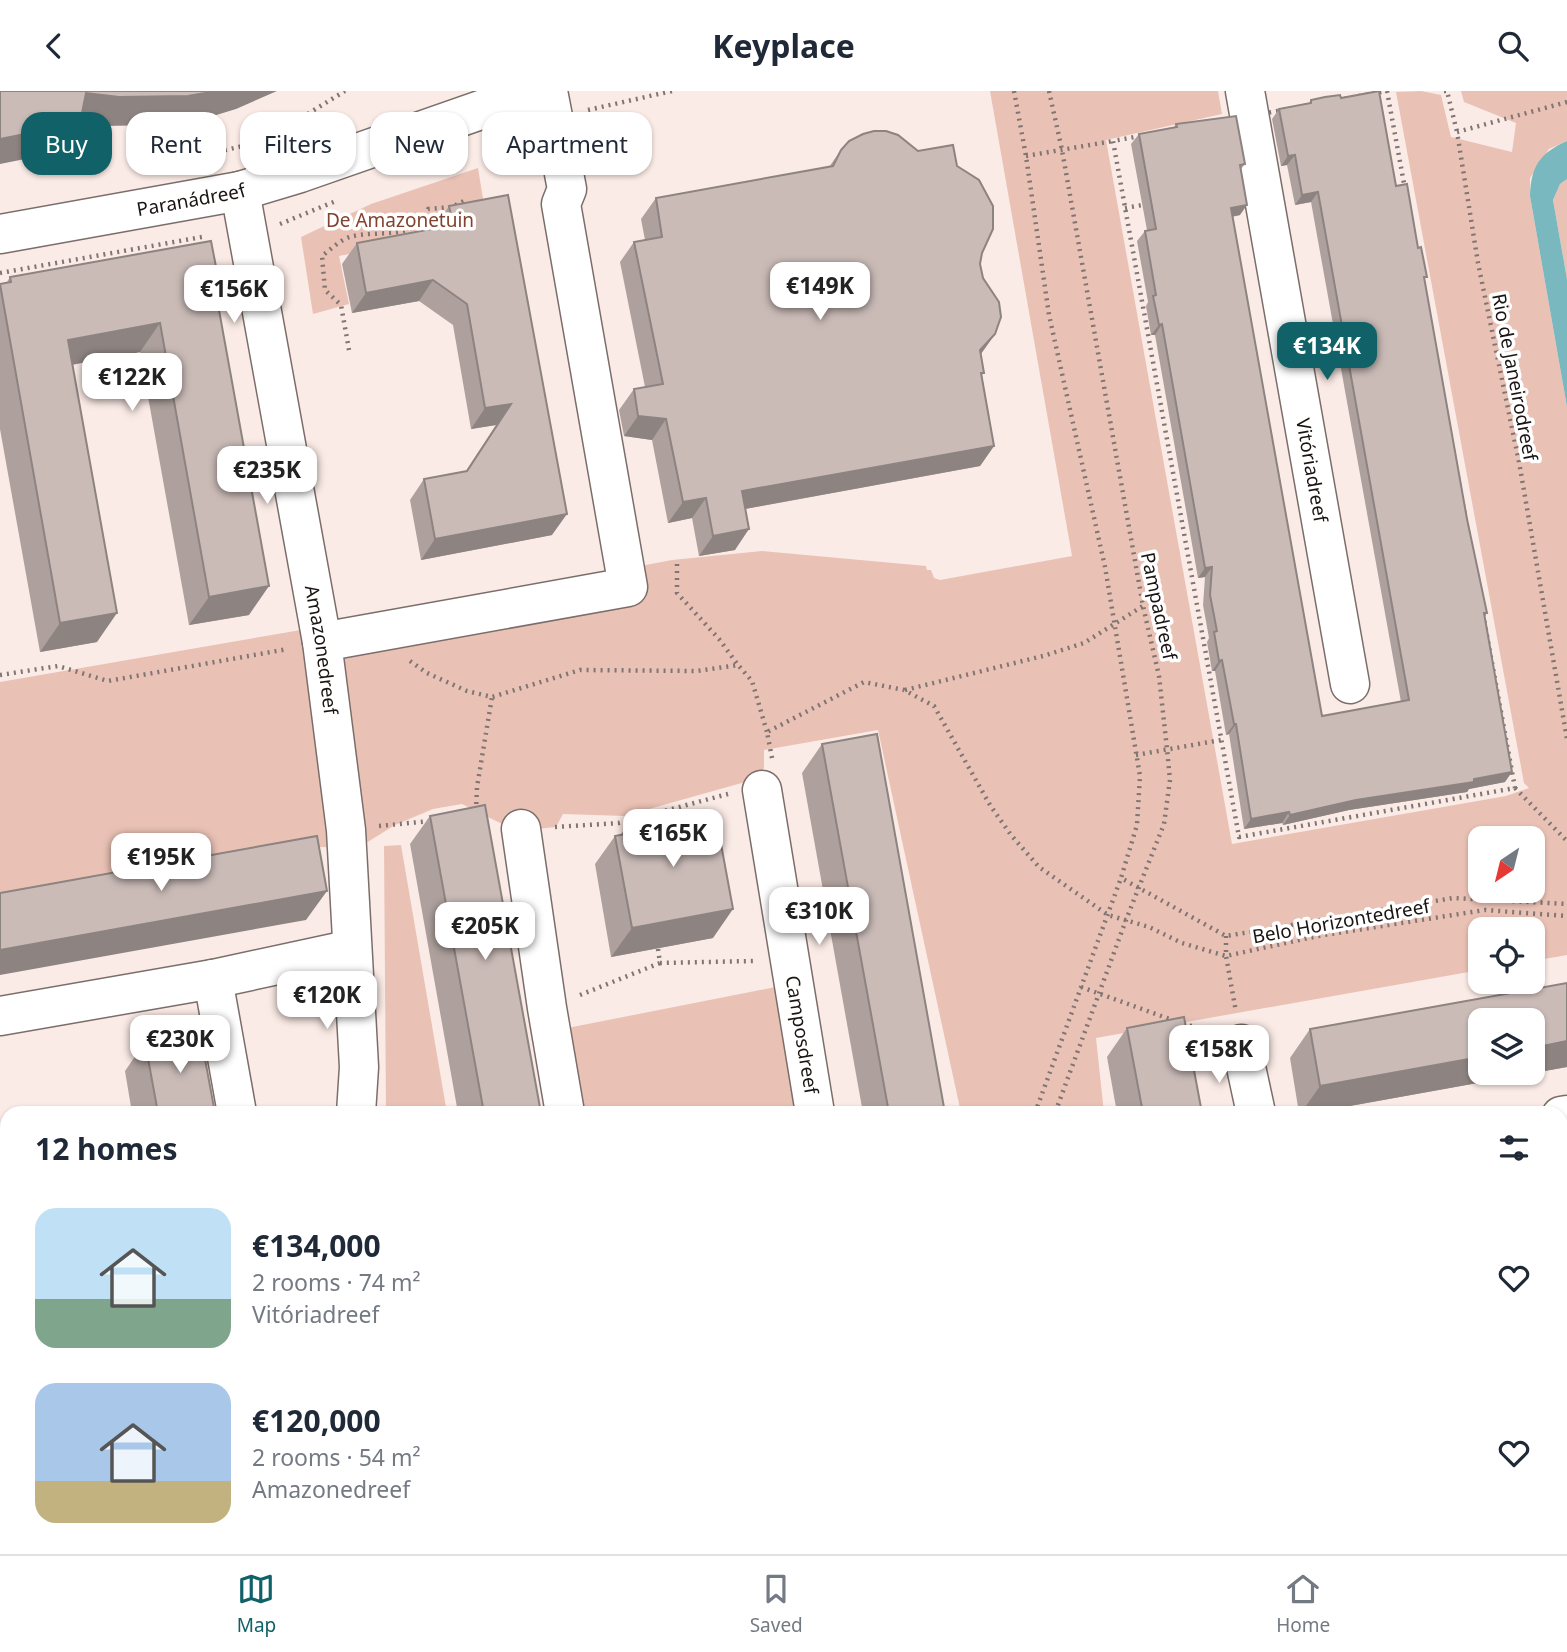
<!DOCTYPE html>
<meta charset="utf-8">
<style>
:root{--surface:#fff;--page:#f2f2f3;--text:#1f2937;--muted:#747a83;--line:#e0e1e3;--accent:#116168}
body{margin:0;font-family:"Noto Sans",sans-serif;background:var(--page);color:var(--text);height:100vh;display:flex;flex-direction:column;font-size:26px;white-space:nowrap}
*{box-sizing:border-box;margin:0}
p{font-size:23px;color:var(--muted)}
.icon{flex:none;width:38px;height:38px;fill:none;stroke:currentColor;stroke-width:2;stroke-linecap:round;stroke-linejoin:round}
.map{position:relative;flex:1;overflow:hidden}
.side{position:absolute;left:0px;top:1015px;width:1568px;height:448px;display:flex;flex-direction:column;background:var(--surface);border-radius:21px 21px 0 0;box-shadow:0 2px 5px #0004}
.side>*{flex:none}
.banner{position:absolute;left:21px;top:21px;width:700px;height:63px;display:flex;gap:14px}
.needle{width:46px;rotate:215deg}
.fabs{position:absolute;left:1468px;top:735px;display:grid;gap:14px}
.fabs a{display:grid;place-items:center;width:77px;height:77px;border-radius:14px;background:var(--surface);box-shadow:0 2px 5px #0004;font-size:35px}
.price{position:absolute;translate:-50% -60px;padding:0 16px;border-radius:14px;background:#fff;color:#222;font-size:23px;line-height:46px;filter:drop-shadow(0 2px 4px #0008)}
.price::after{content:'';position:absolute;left:50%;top:42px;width:21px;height:16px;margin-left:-10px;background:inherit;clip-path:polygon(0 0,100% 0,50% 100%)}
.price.on{background:var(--accent);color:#fff}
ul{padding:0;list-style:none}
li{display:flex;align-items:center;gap:21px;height:175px;padding:0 35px}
li span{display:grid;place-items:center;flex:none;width:196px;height:140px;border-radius:21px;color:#555}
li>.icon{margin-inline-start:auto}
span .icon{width:84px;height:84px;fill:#fffc;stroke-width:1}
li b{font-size:30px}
h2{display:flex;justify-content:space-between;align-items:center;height:84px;padding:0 35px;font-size:30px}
.chip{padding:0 24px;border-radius:21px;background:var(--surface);box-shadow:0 2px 5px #0004;font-size:24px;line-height:63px}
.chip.on{background:var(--accent);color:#fff}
header{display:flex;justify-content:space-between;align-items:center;height:91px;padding:0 35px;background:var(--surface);font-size:32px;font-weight:700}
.dock{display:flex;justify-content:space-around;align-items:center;height:98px;border-top:2px solid var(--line);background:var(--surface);font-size:19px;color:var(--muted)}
.dock a{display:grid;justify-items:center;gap:4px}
.dock .on{color:var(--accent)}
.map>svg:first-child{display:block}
</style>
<header><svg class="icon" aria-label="back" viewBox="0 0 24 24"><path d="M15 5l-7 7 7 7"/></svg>Keyplace<svg class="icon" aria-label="search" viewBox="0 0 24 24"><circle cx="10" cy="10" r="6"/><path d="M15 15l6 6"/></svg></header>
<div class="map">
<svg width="1567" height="1463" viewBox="0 0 1567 1463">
<rect width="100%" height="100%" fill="#fbebe6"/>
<g fill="#eac2b5" fill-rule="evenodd">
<path d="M990,0H1218L1222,23L1106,49L1232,753L1506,705L1529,697L1524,692L1396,1L1421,0L1441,4L1451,46L1512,61L1516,32L1464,11L1461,0H1567V50L1549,58L1530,87V105L1567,316V864L1533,870V838H1480V879L1096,947L1104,1022H961L878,639L764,659V677L756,688L624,725L563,723L556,736L516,740L462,713L433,718L395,734L358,757L321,756L0,805V591L295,540L672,469L762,460L926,475L927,479H931L934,487L940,489L1072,465ZM1480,747H1533V800H1480Z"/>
<path d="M478,77L485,120L431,129L426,148L339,165L349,213L313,223L301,146L371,113Z"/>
<path d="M1567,88V188L1553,109L1560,93Z"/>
<path d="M401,754L447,1022H386L384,755Z"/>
<path d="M791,893L811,1022H571L547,941Z"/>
<path d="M7,1033V1235H0V1034Z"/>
<path d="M1567,1076V1367L1561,1368V1077Z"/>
</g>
<path fill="#79b8bf" d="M1567,50V88L1560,93L1553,109L1567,188V316L1530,105C1531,75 1540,62 1567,50Z"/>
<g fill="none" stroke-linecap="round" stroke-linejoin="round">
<g stroke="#7b6e6a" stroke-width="41">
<g id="minor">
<path id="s1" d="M1245,0L1350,593"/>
<path id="s2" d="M240,100L322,551L346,739L359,976L356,1022"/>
<path id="s3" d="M0,143L240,100L300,82L535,0"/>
<path d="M322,551L628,496L561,113L567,98L548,0"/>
<path id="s4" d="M762,699L815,1022"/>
<path d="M521,738L547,917L565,1022"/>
<path d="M213,888L237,1022"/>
<path d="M0,925L213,888L352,858"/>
<path d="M1241,953L1256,1022"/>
<path d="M1561,1025L1567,1024"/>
<path d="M0,1282H7"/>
<path d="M539,1456L541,1463"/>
<path d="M1012,1456L1014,1463"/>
<path d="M71,1463L111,1456"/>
<path d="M325,1463L326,1456"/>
<path d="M754,1463L795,1456"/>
</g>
</g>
<g stroke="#7f7572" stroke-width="4.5" stroke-dasharray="2 5" stroke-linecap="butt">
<path d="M1014,0L1026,65L1049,224L1105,476L1140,685L1137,734L1121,787L1226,845L1453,807L1567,813"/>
<path d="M1049,0L1062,59L1143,515L1159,585L1167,658L1170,689L1164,733L1126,829L1055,1022"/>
<path d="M1387,0L1515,697L1239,746L1113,50Z"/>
<path d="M1444,0H1447L1457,41"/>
<path d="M1567,11L1457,41L1478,172L1519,371L1567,648"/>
<path d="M588,19L672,0"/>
<path d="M191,29L202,66"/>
<path d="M1026,65L1113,50"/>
<path d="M143,78L243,55L288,35L345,0"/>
<path d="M1125,117L1148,113"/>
<path d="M280,133L336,110"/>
<path d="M0,182L202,146"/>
<path d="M349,259L341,214L325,199L322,165C330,159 340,149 350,146C376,138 418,151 428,118L451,116L464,110"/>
<path d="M677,473V502L719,548L738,574"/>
<path d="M410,570L427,582L467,600L492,606L580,579L697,580L738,574L752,590L767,641"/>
<path d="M0,584L58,575L108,590L288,558"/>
<path d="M905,599L1043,565L1084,552L1143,515"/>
<path d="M1136,664L1221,649"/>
<path d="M772,667L767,641L864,591L904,599L934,615L990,714L1011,744L1039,776L1108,824L1149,836L1182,852L1226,865L1318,845L1485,819L1567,825"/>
<path d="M1515,697L1567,750"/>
<path d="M476,720L477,696L492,606"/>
<path d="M379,735L430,730"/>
<path d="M555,736L619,732L728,703"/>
<path d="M1226,845V865L1236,921"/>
<path d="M658,858L660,872L754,870"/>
<path d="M1081,896L1175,930"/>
<path d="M580,904L660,872"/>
<path d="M1183,932L1208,941"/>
<path d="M1035,1022L1121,787"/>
</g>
<use href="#minor" stroke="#fff" stroke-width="38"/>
</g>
<g fill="#aea19d">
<path d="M1341,7L1396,95L1424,189L1467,428L1487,522L1485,525L1505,691L1469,698L1467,701L1349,719L1283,734L1282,732L1244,738L1229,643L1226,644L1215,580H1212L1207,551L1209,547L1203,514L1205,486L1198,487L1155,244H1151L1146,215L1148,211L1137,150L1145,140L1147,139L1131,53L1139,43L1174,36L1176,33L1245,73L1241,78L1240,124L1232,126L1322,625L1401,611L1311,111L1295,114L1287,74L1281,75L1272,28L1279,18L1308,13L1311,9Z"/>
<path d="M841,59L918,60L957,75L982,162L980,173L995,243L981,263L984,282L982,284L994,355L980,375L745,418L735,459L699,465L692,427L668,432L652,349L624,345L619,319L634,298L645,296L620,171L634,151L645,149L641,128L656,107L829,76Z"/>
<path d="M449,115L552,444L421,469L410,409L424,388L466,380L496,334L471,338L453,234L419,210L352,222L342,173L357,152L435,138V136Z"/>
<path d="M10,186L216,202L249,524L189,534L140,261L72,274L97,551L40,561L0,338V193L7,191Z"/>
<path d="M822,653L945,1022H863L802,682Z"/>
<path d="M430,725L541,1022H458L410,753Z"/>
<path d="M629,733L713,847L611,866L595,773L615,745L621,743Z"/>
<path d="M1567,892V976L1311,1022H1299L1290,967L1310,938Z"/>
<path d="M1127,937L1202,1022H1117L1107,966Z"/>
<path d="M145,951L215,1022H132L125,980Z"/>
<path d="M437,1456H519L520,1463H438Z"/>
<path d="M1098,1456H1560L1521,1463H1093Z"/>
</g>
<g fill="#8d8380">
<path d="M217,0H277L236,18L200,29L168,34L99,35L80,33L60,61L0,73V48L86,2Z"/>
<path d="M1295,64L1287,74L1281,75L1288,65Z"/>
<path d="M1318,101L1311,111L1295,114L1302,104Z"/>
<path d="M1247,114L1240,124L1224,127L1231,117Z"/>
<path d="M433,189L419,210L352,222L366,202Z"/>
<path d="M160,232L140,261L48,278L68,249Z"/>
<path d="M1162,233L1155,244H1151L1159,234Z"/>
<path d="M995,243L980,264V259Z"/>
<path d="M511,313L496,334L471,338L485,317Z"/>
<path d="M638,325L666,328L652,349L624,345Z"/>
<path d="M994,355L980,375L728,421L742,400Z"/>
<path d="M706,407L692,427L668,432L683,411Z"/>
<path d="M567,423L552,444L421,469L435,448Z"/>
<path d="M749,438L735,459L699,465L713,445Z"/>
<path d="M1212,476L1205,486L1198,487L1205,477Z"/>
<path d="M269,495L249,524L189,534L209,506Z"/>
<path d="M117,522L97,551L40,561L60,532Z"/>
<path d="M1222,569L1215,580H1212L1219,570Z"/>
<path d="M1234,633H1236L1229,643L1226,644Z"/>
<path d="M1512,681L1505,691L1469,698L1467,701L1349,719L1283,734L1290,724L1356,709Z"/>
<path d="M1289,721L1282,732L1244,738L1251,728Z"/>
<path d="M327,800L306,829L0,884V859Z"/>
<path d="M733,818L713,847L611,866L632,837Z"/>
<path d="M1567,950V976L1311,1022H1301L1320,995L1480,966V982H1533V957Z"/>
<path d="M7,1405V1430L0,1432V1406Z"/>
<path d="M1567,1429V1455L1561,1456V1430Z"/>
<path d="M1420,1456H1560L1521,1463H1381Z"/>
</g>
<g fill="#cabbb7" stroke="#8d8380" stroke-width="2">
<path d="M0,0H217L188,5L119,6L86,2L80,32L0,48Z"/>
<path d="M1379,0L1396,95L1407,93L1418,157L1421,156L1427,186H1424L1467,428L1487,522H1484L1512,681L1474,688V691L1356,709L1290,724L1289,721L1251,728L1236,633H1234L1222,569L1219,570L1214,541L1217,540L1210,504L1212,476L1205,477L1162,233L1159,234L1153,205L1156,204L1145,140L1156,138L1139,43L1177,36L1176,33L1236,25L1245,73L1240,74L1247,114L1231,117L1322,625L1409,609L1318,101L1302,104L1295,64L1288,65L1279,18L1311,12V9L1325,6L1340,4L1341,7Z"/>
<path d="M874,40H886L898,44L918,60L953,54L957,75L979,89L993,115V138L982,162L980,173L983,187L999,211L1001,226L995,243L980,259L984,282H981L994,355L742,400L749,438L713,445L706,407L683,411L666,328L638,325L634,298L663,293L634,151L662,146L656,107L833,75L841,59L849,50L863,43Z"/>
<path d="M508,104L567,423L435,448L424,388L467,380L511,313L485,317L467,213L433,189L366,202L357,152L453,134L449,115Z"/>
<path d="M211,150L220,196L215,197L269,495L209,506L160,232L133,237L68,249L117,522L60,532L0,193L11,191L10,186Z"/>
<path d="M877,643L945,1022H889L822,653Z"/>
<path d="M485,714L541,1022H484L430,725Z"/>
<path d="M699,720L701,729L716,726L733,818L632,837L615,745L631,742L629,733Z"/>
<path d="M317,745L327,800L0,859V802Z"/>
<path d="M1567,892V950L1533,957V929H1480V966L1320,995L1310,938Z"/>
<path d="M1184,926L1202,1022H1143L1127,937Z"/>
<path d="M200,941L215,1022H158L145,951Z"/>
<path d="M7,1348V1405L0,1406V1349Z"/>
<path d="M1567,1371V1429L1561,1430V1372Z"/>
<path d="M462,1456H519L520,1463H463Z"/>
<path d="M1098,1456H1420L1381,1463H1099Z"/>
</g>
<g text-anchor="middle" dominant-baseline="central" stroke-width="7" stroke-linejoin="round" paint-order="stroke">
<g font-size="19" fill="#1a1513" stroke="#fff">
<text stroke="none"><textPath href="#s3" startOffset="194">Paranádreef</textPath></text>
<text transform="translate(1515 286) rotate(79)">Rio de Janeirodreef</text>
<text stroke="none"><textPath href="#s1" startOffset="385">Vitóriadreef</textPath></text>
<text transform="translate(1159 515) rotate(78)">Pampadreef</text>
<text stroke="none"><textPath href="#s2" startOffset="466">Amazonedreef</textPath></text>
<text transform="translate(1341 830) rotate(-10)">Belo Horizontedreef</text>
<text stroke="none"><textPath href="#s4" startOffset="248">Camposdreef</textPath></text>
</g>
<g font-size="19" fill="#82422d" stroke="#fff">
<text x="400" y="129">De Amazonetuin</text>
</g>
</g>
</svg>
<div class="fabs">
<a><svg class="needle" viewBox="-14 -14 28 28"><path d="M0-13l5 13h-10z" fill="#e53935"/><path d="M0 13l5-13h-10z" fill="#747a83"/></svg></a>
<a><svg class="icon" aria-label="locate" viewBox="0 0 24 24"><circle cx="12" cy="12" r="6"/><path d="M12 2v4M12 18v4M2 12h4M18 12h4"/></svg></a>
<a><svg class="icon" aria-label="layers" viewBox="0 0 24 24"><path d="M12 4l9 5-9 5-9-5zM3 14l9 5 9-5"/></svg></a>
</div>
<b class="price" style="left:820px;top:231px">€149K</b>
<b class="price" style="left:234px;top:234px">€156K</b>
<b class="price on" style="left:1327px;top:291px">€134K</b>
<b class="price" style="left:132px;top:322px">€122K</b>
<b class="price" style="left:267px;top:415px">€235K</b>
<b class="price" style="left:673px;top:778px">€165K</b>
<b class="price" style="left:161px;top:802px">€195K</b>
<b class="price" style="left:819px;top:856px">€310K</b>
<b class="price" style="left:485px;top:871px">€205K</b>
<b class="price" style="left:327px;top:940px">€120K</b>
<b class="price" style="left:180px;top:984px">€230K</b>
<b class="price" style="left:1219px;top:994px">€158K</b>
<div class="banner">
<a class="chip on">Buy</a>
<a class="chip">Rent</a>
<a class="chip">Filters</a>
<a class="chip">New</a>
<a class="chip">Apartment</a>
</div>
<section class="side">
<h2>12 homes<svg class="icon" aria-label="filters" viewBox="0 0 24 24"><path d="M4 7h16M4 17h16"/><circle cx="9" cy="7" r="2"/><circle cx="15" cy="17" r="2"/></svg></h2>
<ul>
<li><span style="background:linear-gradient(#bfe0f5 65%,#7fa58c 0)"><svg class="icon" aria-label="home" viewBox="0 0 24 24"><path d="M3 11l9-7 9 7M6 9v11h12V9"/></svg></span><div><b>€134,000</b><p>2 rooms · 74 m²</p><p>Vitóriadreef</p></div><svg class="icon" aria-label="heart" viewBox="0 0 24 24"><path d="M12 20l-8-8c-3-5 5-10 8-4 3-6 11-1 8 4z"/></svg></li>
<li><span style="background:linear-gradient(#a9c7e8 70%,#c2b280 0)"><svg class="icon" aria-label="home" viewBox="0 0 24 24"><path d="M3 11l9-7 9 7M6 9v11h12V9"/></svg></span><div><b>€120,000</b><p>2 rooms · 54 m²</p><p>Amazonedreef</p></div><svg class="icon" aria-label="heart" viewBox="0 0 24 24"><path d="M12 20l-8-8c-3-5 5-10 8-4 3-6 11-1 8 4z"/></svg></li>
</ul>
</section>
</div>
<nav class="dock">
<a class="on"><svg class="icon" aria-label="map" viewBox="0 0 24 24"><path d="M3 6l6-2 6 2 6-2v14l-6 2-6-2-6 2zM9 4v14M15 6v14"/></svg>Map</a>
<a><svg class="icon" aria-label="saved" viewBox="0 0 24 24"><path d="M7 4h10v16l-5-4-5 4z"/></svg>Saved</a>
<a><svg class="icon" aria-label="home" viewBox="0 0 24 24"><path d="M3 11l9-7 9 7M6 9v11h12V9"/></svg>Home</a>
</nav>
